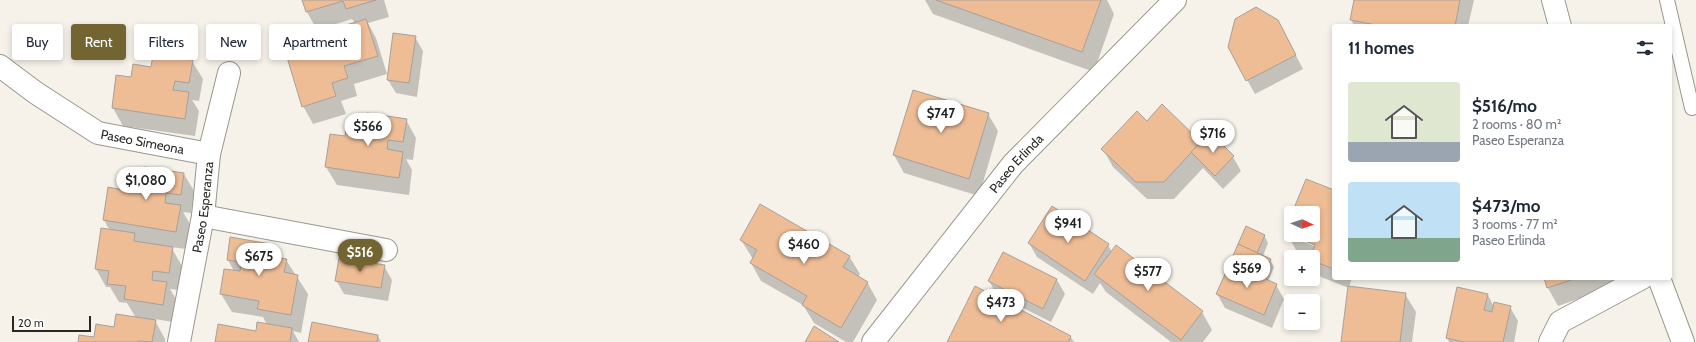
<!DOCTYPE html>
<meta charset="utf-8">
<style>
:root{--surface:#fff;--page:#f6f6f7;--text:#1f2937;--muted:#747a83;--accent:#736532}
body{margin:0;font-family:Cabin,sans-serif;background:var(--page);color:var(--text);height:100vh;display:flex;flex-direction:column;font-size:15px;white-space:nowrap}
*{box-sizing:border-box;margin:0}
p{font-size:13px;color:var(--muted)}
.icon{flex:none;width:22px;height:22px;fill:none;stroke:currentColor;stroke-width:2;stroke-linecap:round;stroke-linejoin:round}
.map{position:relative;flex:1;overflow:hidden}
.side{position:absolute;left:1332px;top:24px;width:340px;height:256px;display:flex;flex-direction:column;background:var(--surface);border-radius:4px;box-shadow:0 2px 6px #0003}
.side>*{flex:none}
.banner{position:absolute;left:12px;top:24px;width:380px;height:36px;display:flex;gap:8px}
.needle{width:26px;rotate:93deg}
.controls{position:absolute;left:1284px;top:206px;display:grid;gap:8px}
.controls a{display:grid;place-items:center;width:36px;height:36px;border-radius:4px;background:var(--surface);box-shadow:0 2px 6px #0003;font-size:20px}
.scale{position:absolute;left:12px;bottom:10px;width:79px;box-sizing:border-box;padding-left:4px;border:2px solid #292825;border-top:0;font-size:11px;line-height:14px;white-space:nowrap;color:#292825;-webkit-text-stroke:3px #fff;paint-order:stroke}
.price{position:absolute;translate:-50% -34px;padding:0 9px;border-radius:14px;background:#fff;color:#222;font-size:13px;line-height:26px;filter:drop-shadow(0 1px 2px #0008)}
.price::after{content:'';position:absolute;left:50%;top:24px;width:12px;height:9px;margin-left:-6px;background:inherit;clip-path:polygon(0 0,100% 0,50% 100%)}
.price.selected{background:var(--accent);color:#fff}
ul{padding:0;list-style:none}
li{display:flex;align-items:center;gap:12px;height:100px;padding:0 16px}
li span{display:grid;place-items:center;flex:none;width:112px;height:80px;border-radius:4px;color:#555}
li>.icon{margin-inline-start:auto}
span .icon{width:48px;height:48px;fill:#fffc;stroke-width:1}
li b{font-size:17px}
h2{display:flex;justify-content:space-between;align-items:center;height:48px;padding:0 16px;font-size:17px}
.pill{padding:0 14px;border-radius:4px;background:var(--surface);box-shadow:0 2px 6px #0003;font-size:14px;line-height:36px}
.pill.selected{background:var(--accent);color:#fff}
.map>svg:first-child{display:block}
</style>
<div class="map">
<svg width="1696" height="342" viewBox="0 0 1696 342">
<rect width="100%" height="100%" fill="#f6f2ea"/>
<g fill="#0003" fill-rule="evenodd">
<path d="M303,0H384L389,17L368,23L376,38L387,74L354,84L357,96L341,101L346,114L313,124L303,106L355,23L352,19L317,30L307,12Z"/>
<path d="M925,0H1107L1114,14L1094,72L933,14Z"/>
<path d="M1355,0H1474L1468,26H1354L1351,19Z"/>
<path d="M1285,35L1303,69L1255,94L1229,47Z"/>
<path d="M415,37L423,51L417,97L396,93L388,80Z"/>
<path d="M192,61L203,79L199,101L192,100L199,111L195,136L123,126L113,108L132,78Z"/>
<path d="M988,114L998,131L979,196L904,173L894,155Z"/>
<path d="M406,120L416,138L413,160L406,159L412,170L409,195L337,185L326,167L345,137L366,127Z"/>
<path d="M1147,122L1201,144L1211,134L1233,157L1241,171L1223,189L1203,168L1174,199H1147L1113,167L1103,149Z"/>
<path d="M184,174L194,191L191,213L183,212L190,224L186,249L171,247L182,266L179,290L170,289L177,301L173,322L154,319L165,339V342H79L94,338L136,318L127,303L119,302L110,287H106L96,269L110,231L104,220L124,191L144,180Z"/>
<path d="M1334,191V278H1352L1349,287L1405,294L1416,312L1412,342H1342L1349,288L1321,277L1313,264V257L1296,250L1286,232L1291,219V235H1313V213H1293ZM1299,238L1320,246L1319,248L1299,240Z"/>
<path d="M1264,235L1268,243L1263,256L1270,259L1274,267L1268,281L1276,285L1284,299L1272,328L1225,308L1217,294Z"/>
<path d="M741,240L849,256L860,274L858,277L867,282L877,300L853,342H846L814,323L803,305L761,281L751,263L753,259Z"/>
<path d="M1029,243L1108,245L1112,252L1202,312L1212,330L1203,342H1171L1106,292L1100,283L1093,294L1037,257Z"/>
<path d="M270,245L278,259L286,260L308,294L301,333L293,331L299,342H216L257,332L267,325L263,317L232,312L221,294L225,270L234,271L228,260Z"/>
<path d="M1003,253L1057,280L1065,294L1051,322L997,295L989,281Z"/>
<path d="M384,266L392,280L388,301L344,294L336,280Z"/>
<path d="M1544,278H1624L1626,282L1558,306L1548,288Z"/>
<path d="M1488,295L1494,307H1510L1518,321L1514,342H1449L1447,338Z"/>
<path d="M378,336L381,342H309Z"/>
<path d="M1070,336L1074,342H948Z"/>
</g>
<g fill="#eebc95" stroke="#a7a09b">
<path d="M302,0H376L346,9L343,1L306,12Z"/>
<path d="M936,0H1101L1082,52Z"/>
<path d="M1354,0H1460L1455,26H1381L1350,20Z"/>
<path d="M1256,7L1278,20L1296,55L1246,81L1228,47L1235,19Z"/>
<path d="M366,19L378,56L344,66L348,78L332,83L336,96L302,107L283,44Z"/>
<path d="M393,33L416,36L409,83L387,80Z"/>
<path d="M153,55L193,60L189,83L175,81L173,90L189,92L185,119L112,108L116,75L131,77L133,64L151,67Z"/>
<path d="M913,90L989,113L969,179L893,155Z"/>
<path d="M1162,104L1201,142L1164,182H1136L1101,149L1137,111L1147,121Z"/>
<path d="M367,113L407,119L403,142L388,140L387,149L403,152L399,178L325,167L330,134L345,136L347,123L365,126Z"/>
<path d="M1211,133L1234,156L1215,176L1191,152Z"/>
<path d="M144,167L184,173L181,195L166,193L165,203L181,205L176,232L103,220L108,187L123,190L124,176L143,179Z"/>
<path d="M1306,179L1334,190V269L1313,261V257H1310L1315,245L1285,233L1291,216V235H1313V213H1292Z"/>
<path d="M760,204L850,256L843,267L868,282L841,328L802,305L807,296L750,263L757,250L740,240Z"/>
<path d="M1052,206L1109,244L1085,281L1028,243Z"/>
<path d="M1246,226L1265,235L1257,253L1238,244Z"/>
<path d="M101,228L135,233L134,241L173,247L169,273L153,271L152,280L167,282L163,305L124,299L126,286L107,284L109,271L95,269Z"/>
<path d="M230,237L270,244L268,256L287,259L284,272L298,275L291,315L257,309L259,301L220,294L224,269L240,271L241,262L227,260Z"/>
<path d="M1238,244L1271,259L1262,278L1230,263Z"/>
<path d="M1116,245L1203,311L1181,340L1094,274Z"/>
<path d="M1003,252L1057,279L1043,309L988,281Z"/>
<path d="M339,258L385,265L381,288L335,281Z"/>
<path d="M1230,263L1277,284L1264,315L1216,294Z"/>
<path d="M1544,278H1577L1547,288Z"/>
<path d="M975,286L1071,336L1068,342H947Z"/>
<path d="M1348,286L1406,293L1400,342H1341Z"/>
<path d="M1457,287L1488,294L1484,310L1492,312L1494,302L1511,306L1503,342H1464L1446,338Z"/>
<path d="M116,314L156,320L152,342L138,341L137,342H78L79,335L94,337L96,324L114,327Z"/>
<path d="M257,322L292,328L290,342H215L218,324L256,331Z"/>
<path d="M312,322L378,335L377,342H308Z"/>
<path d="M814,326L839,342H805Z"/>
</g>
<g fill="none" stroke-linecap="round" stroke-linejoin="round">
<g stroke="#9a978f" stroke-width="16">
<path id="service" d="M1667,0L1692,108"/>
</g>
<g stroke="#9a978f" stroke-width="24">
<g id="minor">
<path d="M1553,0L1560,26"/>
<path id="s1" d="M0,66L36,93L98,133L209,154"/>
<path d="M203,216L386,250"/>
<path d="M1659,278L1683,342"/>
<path id="s2" d="M179,342L203,216L209,154L229,73"/>
<path id="s3" d="M873,342L1013,164L1175,0"/>
<path d="M1550,342L1560,322L1642,278"/>
</g>
</g>
<use href="#service" stroke="#fff" stroke-width="14"/>
<use href="#minor" stroke="#fff" stroke-width="22"/>
</g>
<g text-anchor="middle" dominant-baseline="central" stroke-width="3.5" stroke-linejoin="round" paint-order="stroke">
<g font-size="13" fill="#292825" stroke="#fff">
<text stroke="none"><textPath href="#s1" startOffset="164">Paseo Simeona</textPath></text>
<text stroke="none"><textPath href="#s3" startOffset="229">Paseo Erlinda</textPath></text>
<text stroke="none"><textPath href="#s2" startOffset="137">Paseo Esperanza</textPath></text>
</g>
</g>
</svg>
<div class="controls">
<a><svg class="needle" viewBox="-14 -14 28 28"><path d="M0-13l5 13h-10z" fill="#e53935"/><path d="M0 13l5-13h-10z" fill="#747a83"/></svg></a>
<a>+</a>
<a>−</a>
</div>
<div class="scale">20 m</div>
<b class="price" style="left:941px;top:134px">$747</b>
<b class="price" style="left:368px;top:147px">$566</b>
<b class="price" style="left:1213px;top:154px">$716</b>
<b class="price" style="left:146px;top:201px">$1,080</b>
<b class="price" style="left:1068px;top:244px">$941</b>
<b class="price" style="left:804px;top:265px">$460</b>
<b class="price selected" style="left:360px;top:273px">$516</b>
<b class="price" style="left:259px;top:277px">$675</b>
<b class="price" style="left:1247px;top:289px">$569</b>
<b class="price" style="left:1148px;top:292px">$577</b>
<b class="price" style="left:1001px;top:323px">$473</b>
<div class="banner">
<a class="pill">Buy</a>
<a class="pill selected">Rent</a>
<a class="pill">Filters</a>
<a class="pill">New</a>
<a class="pill">Apartment</a>
</div>
<section class="side">
<h2>11 homes<svg class="icon" aria-label="filters" viewBox="0 0 24 24"><path d="M4 7h16M4 17h16"/><circle cx="9" cy="7" r="2"/><circle cx="15" cy="17" r="2"/></svg></h2>
<ul>
<li><span style="background:linear-gradient(#dfe7d0 75%,#9aa5b1 0)"><svg class="icon" aria-label="home" viewBox="0 0 24 24"><path d="M3 11l9-7 9 7M6 9v11h12V9"/></svg></span><div><b>$516/mo</b><p>2 rooms · 80 m²</p><p>Paseo Esperanza</p></div></li>
<li><span style="background:linear-gradient(#bfe0f5 70%,#7fa58c 0)"><svg class="icon" aria-label="home" viewBox="0 0 24 24"><path d="M3 11l9-7 9 7M6 9v11h12V9"/></svg></span><div><b>$473/mo</b><p>3 rooms · 77 m²</p><p>Paseo Erlinda</p></div></li>
</ul>
</section>
</div>
